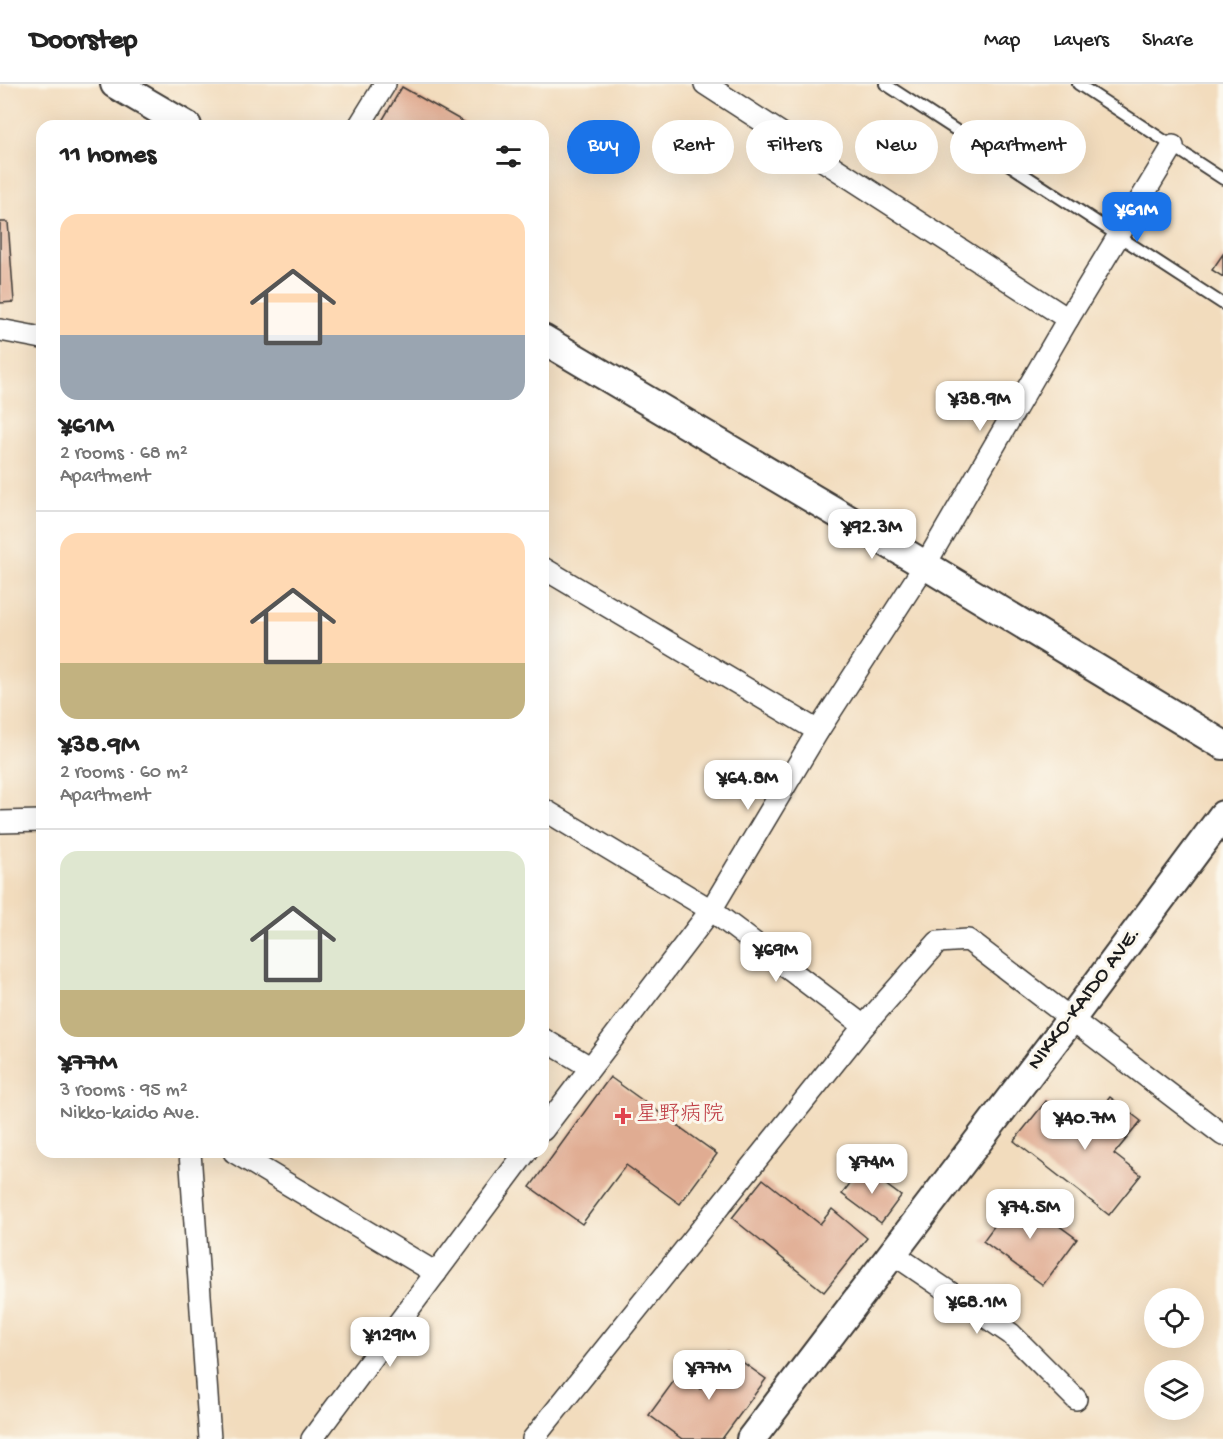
<!DOCTYPE html>
<meta charset="utf-8">
<style>
:root{--surface:#fff;--page:#f2f2f2;--text:#222;--muted:#767676;--line:#e0e0e0;--accent:#1a73e8}
body{margin:0;font-family:"Gochi Hand","Klee One",sans-serif;background:var(--page);color:var(--text);height:100vh;display:flex;flex-direction:column;font-size:22px;white-space:nowrap}
*{box-sizing:border-box;margin:0}
p{font-size:20px;color:var(--muted)}
.icon{flex:none;width:33px;height:33px;fill:none;stroke:currentColor;stroke-width:2;stroke-linecap:round;stroke-linejoin:round}
.map{position:relative;flex:1;overflow:hidden}
.panel{position:absolute;left:36px;top:36px;width:513px;height:1038px;display:flex;flex-direction:column;background:var(--surface);border-radius:18px;box-shadow:0 6px 24px #0002}
.panel>*{flex:none}
.hud{position:absolute;left:567px;top:36px;width:566px;height:54px;display:flex;gap:12px}
.buttons{position:absolute;left:1144px;top:1204px;display:grid;gap:12px}
.buttons a{display:grid;place-items:center;width:60px;height:60px;border-radius:50%;background:var(--surface);box-shadow:0 6px 24px #0002;font-size:30px}
.price{position:absolute;translate:-50% -51px;padding:0 14px;border-radius:12px;background:#fff;color:#222;font-size:20px;line-height:39px;filter:drop-shadow(0 2px 3px #0008)}
.price::after{content:'';position:absolute;left:50%;top:36px;width:18px;height:14px;margin-left:-9px;background:inherit;clip-path:polygon(0 0,100% 0,50% 100%)}
.price.on{background:var(--accent);color:#fff}
ul{padding:0;list-style:none}
li{display:grid;align-content:center;gap:12px;height:318px;padding:0 24px}
li+li{border-top:2px solid var(--line)}
li span{display:grid;place-items:center;height:186px;border-radius:18px;color:#555}
li>.icon{margin-inline-start:auto}
span .icon{width:108px;height:108px;fill:#fffc;stroke-width:1}
li b{font-size:26px}
h2{display:flex;justify-content:space-between;align-items:center;height:72px;padding:0 24px;font-size:26px}
.tag{padding:0 21px;border-radius:27px;background:var(--surface);box-shadow:0 6px 24px #0002;font-size:21px;line-height:54px}
.tag.on{background:var(--accent);color:#fff}
header{display:flex;align-items:center;gap:36px;box-sizing:border-box;height:84px;padding:0 30px;background:var(--surface);border-bottom:2px solid var(--line)}
header strong{font-size:28px}
nav{display:flex;gap:33px;margin-inline-start:auto;font-size:21px}
.map>svg:first-child{display:block}
</style>
<header>
<strong>Doorstep</strong>
<nav><a>Map</a><a>Layers</a><a>Share</a></nav>
</header>
<div class="map">
<svg width="1223" height="1355" viewBox="0 0 1223 1355">
<rect width="100%" height="100%" fill="#fbf7ec"/>
<filter id="ink" filterUnits="userSpaceOnUse"><feTurbulence type="fractalNoise" baseFrequency=".0167" numOctaves="2"/><feDisplacementMap in="SourceGraphic" scale="12" xChannelSelector="R" yChannelSelector="G"/><feConvolveMatrix kernelMatrix="1 2 1 2 8 2 1 2 1" color-interpolation-filters="sRGB"/></filter>
<filter id="wash" filterUnits="userSpaceOnUse"><feTurbulence type="fractalNoise" baseFrequency=".008" numOctaves="4" result="noise"/><feDisplacementMap in="SourceGraphic" scale="24" xChannelSelector="R" yChannelSelector="G"/><feGaussianBlur stdDeviation="1.35" result="paint"/><feColorMatrix in="noise" values="0 0 0 0 0 0 0 0 0 0 0 0 0 0 0 0 0 1.4 0 .05"/><feComposite in="paint" operator="in"/></filter>
<g filter="url(#wash)">
<rect width="100%" height="100%" fill="#f2dcbd"/>
<g id="blocks">
<g fill="#e0ac92">
<path d="M402,3L471,42H379Z"/>
<path d="M0,138H8L14,218L0,219Z"/>
<path d="M1223,170V193L1212,186Z"/>
<path d="M610,993L717,1070L680,1120L626,1081L582,1140L530,1103Z"/>
<path d="M1110,1013L1141,1037L1114,1070L1141,1091L1109,1131L1014,1057L1046,1017L1084,1046Z"/>
<path d="M862,1083L901,1112L881,1139L842,1110Z"/>
<path d="M763,1095L820,1140L832,1125L867,1154L824,1208L732,1134Z"/>
<path d="M1017,1111L1077,1155L1043,1201L983,1157Z"/>
<path d="M727,1267L766,1295L722,1355H682L649,1331L679,1290L700,1305Z"/>
</g>
</g>
</g>
<g filter="url(#ink)">
<use href="#blocks" fill-opacity="0" stroke="#3c3934" stroke-width="1.5"/>
<g fill="none" stroke-linecap="round" stroke-linejoin="round">
<g stroke="#3c3934" stroke-width="14">
<g id="lane">
<path d="M885,0L1223,220"/>
<path d="M1078,0L1223,95"/>
</g>
</g>
<g stroke="#3c3934" stroke-width="24">
<g id="street">
<path d="M705,0L1068,235"/>
<path d="M359,42L385,0"/>
<path d="M0,246L42,254"/>
<path d="M543,484L818,647"/>
<path d="M543,725L711,826L864,942"/>
<path d="M0,738L42,737"/>
<path d="M543,955L590,983"/>
<path d="M543,1046L711,826L818,647L925,481L1068,235L1173,62"/>
<path d="M190,1068L210,1355"/>
<path d="M234,1068L436,1189"/>
<path d="M892,1169L1011,1250L1076,1315"/>
<path d="M312,1355L526,1068"/>
<path d="M533,1355L864,942L938,858L968,856L1223,1051"/>
</g>
</g>
<g stroke="#3c3934" stroke-width="32">
<g id="secondary">
<path d="M115,0L187,42"/>
<path d="M543,255L925,481L1223,661"/>
<path d="M751,1355L1071,935L1223,731"/>
</g>
</g>
<use href="#lane" stroke="#fff" stroke-width="10"/>
<use href="#street" stroke="#fff" stroke-width="21"/>
<use href="#secondary" stroke="#fff" stroke-width="28"/>
</g>
</g>
<path fill="#e0444e" stroke="#fbf7ec" stroke-width="2" d="M620 1023h6v6h6v6h-6v6h-6v-6h-6v-6h6z"/>
<g text-anchor="middle" dominant-baseline="central" stroke-width="6" stroke-linejoin="round" paint-order="stroke">
<g font-size="22" fill="#1c1c1c" stroke="#fbf7ec">
<text transform="translate(1085 915) rotate(-53)">NIKKO-KAIDO AVE.</text>
</g>
<g font-size="22" fill="#be3a42" stroke="#fbf7ec" text-anchor="start">
<text x="636" y="1032">星野病院</text>
</g>
</g>
</svg>
<div class="buttons">
<a><svg class="icon" aria-label="locate" viewBox="0 0 24 24"><circle cx="12" cy="12" r="6"/><path d="M12 2v4M12 18v4M2 12h4M18 12h4"/></svg></a>
<a><svg class="icon" aria-label="layers" viewBox="0 0 24 24"><path d="M12 4l9 5-9 5-9-5zM3 14l9 5 9-5"/></svg></a>
</div>
<b class="price on" style="left:1137px;top:159px">¥61M</b>
<b class="price" style="left:980px;top:348px">¥38.9M</b>
<b class="price" style="left:872px;top:476px">¥92.3M</b>
<b class="price" style="left:748px;top:727px">¥64.8M</b>
<b class="price" style="left:776px;top:899px">¥69M</b>
<b class="price" style="left:1085px;top:1067px">¥40.7M</b>
<b class="price" style="left:872px;top:1111px">¥74M</b>
<b class="price" style="left:1030px;top:1156px">¥74.5M</b>
<b class="price" style="left:977px;top:1251px">¥68.1M</b>
<b class="price" style="left:390px;top:1284px">¥129M</b>
<b class="price" style="left:709px;top:1317px">¥77M</b>
<div class="hud">
<a class="tag on">Buy</a>
<a class="tag">Rent</a>
<a class="tag">Filters</a>
<a class="tag">New</a>
<a class="tag">Apartment</a>
</div>
<section class="panel">
<h2>11 homes<svg class="icon" aria-label="filters" viewBox="0 0 24 24"><path d="M4 7h16M4 17h16"/><circle cx="9" cy="7" r="2"/><circle cx="15" cy="17" r="2"/></svg></h2>
<ul>
<li><span style="background:linear-gradient(#ffd9b3 65%,#9aa5b1 0)"><svg class="icon" aria-label="home" viewBox="0 0 24 24"><path d="M3 11l9-7 9 7M6 9v11h12V9"/></svg></span><div><b>¥61M</b><p>2 rooms · 68 m²</p><p>Apartment</p></div></li>
<li><span style="background:linear-gradient(#ffd9b3 70%,#c2b280 0)"><svg class="icon" aria-label="home" viewBox="0 0 24 24"><path d="M3 11l9-7 9 7M6 9v11h12V9"/></svg></span><div><b>¥38.9M</b><p>2 rooms · 60 m²</p><p>Apartment</p></div></li>
<li><span style="background:linear-gradient(#dfe7d0 75%,#c2b280 0)"><svg class="icon" aria-label="home" viewBox="0 0 24 24"><path d="M3 11l9-7 9 7M6 9v11h12V9"/></svg></span><div><b>¥77M</b><p>3 rooms · 95 m²</p><p>Nikko-kaido Ave.</p></div></li>
</ul>
</section>
</div>
